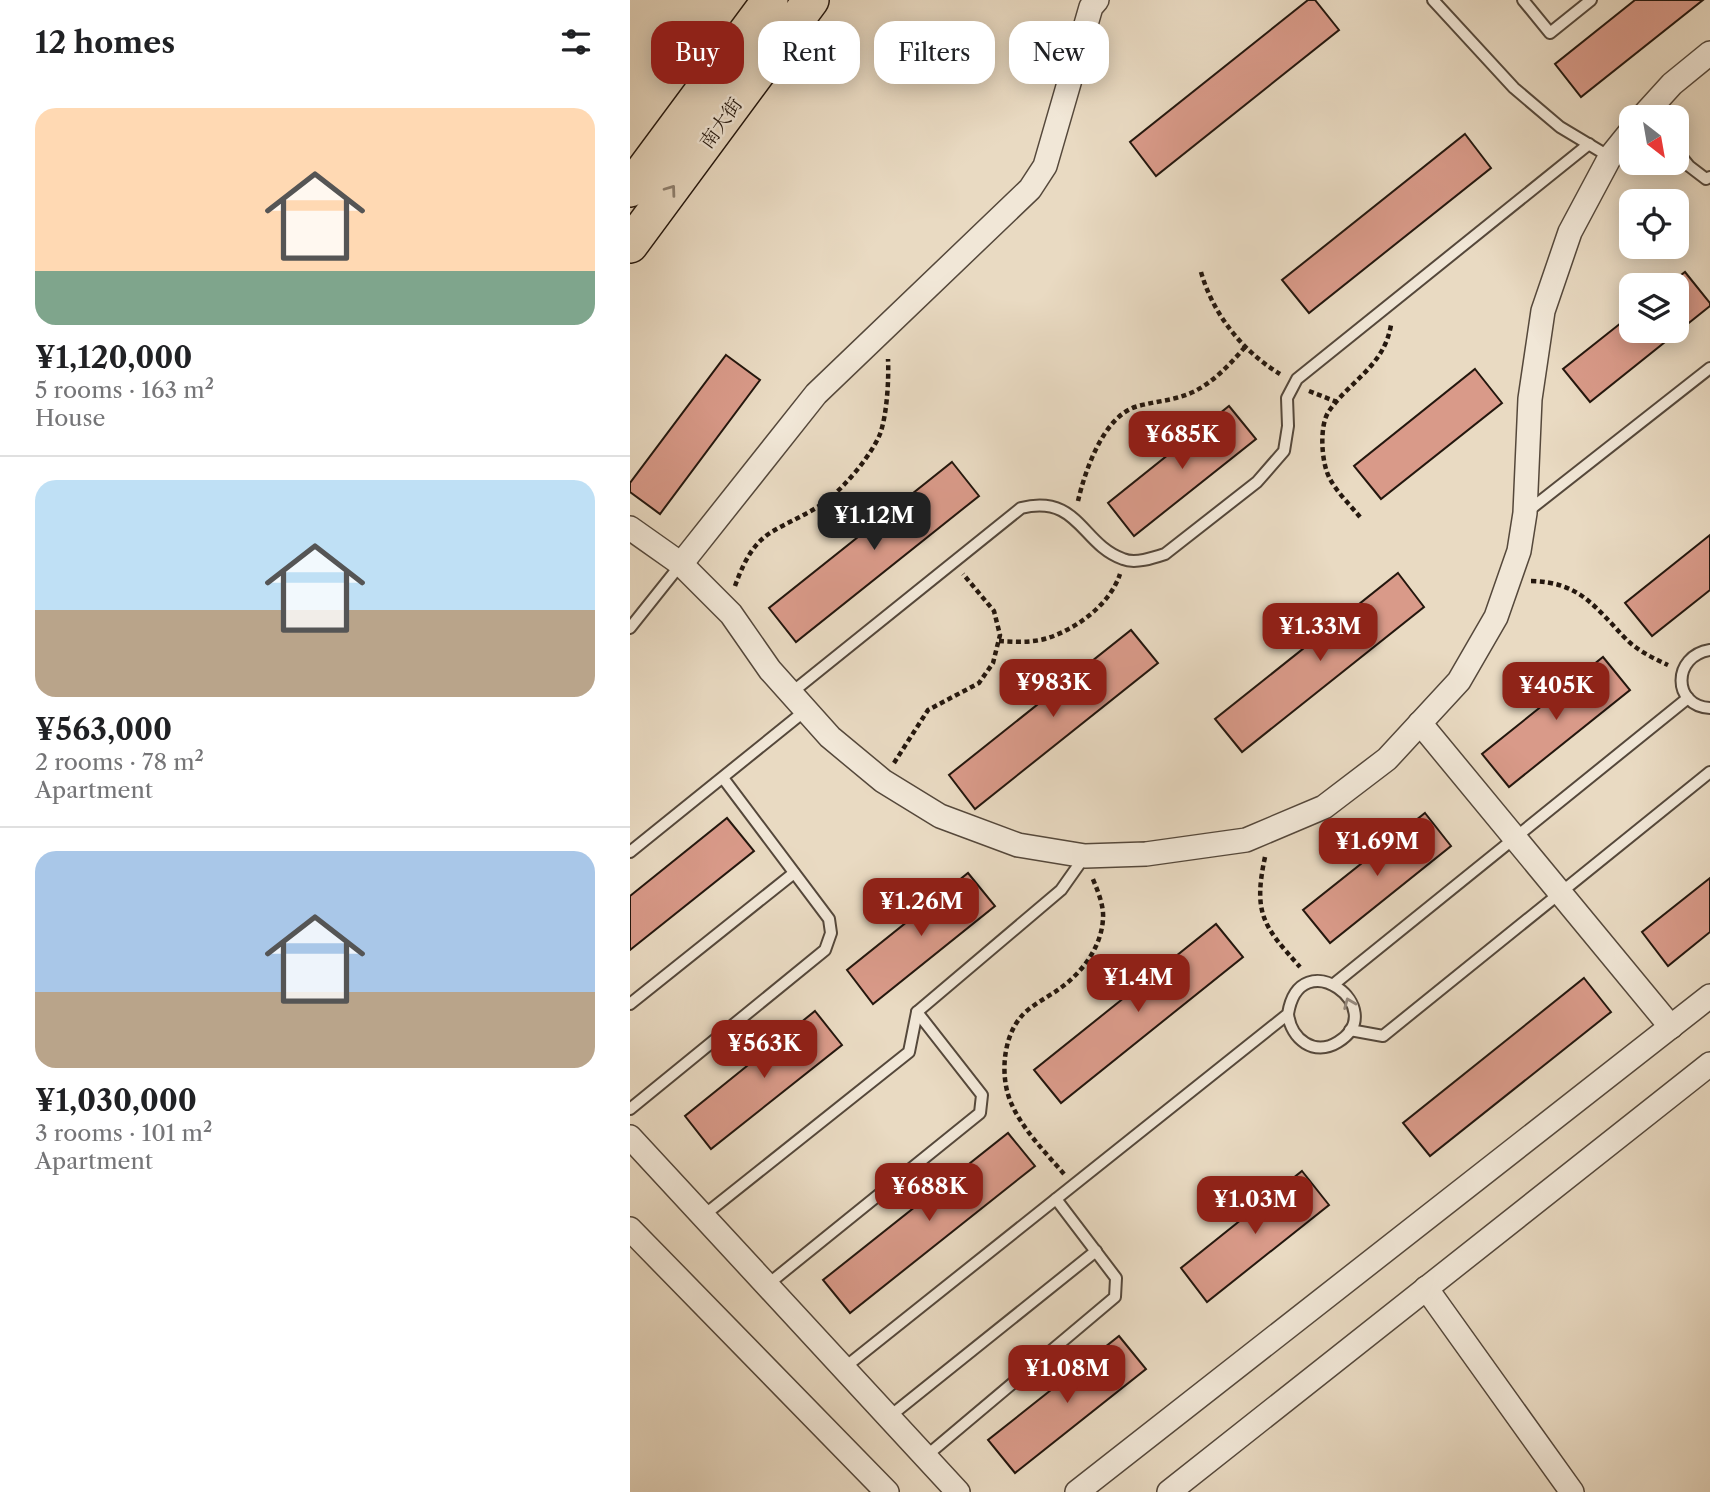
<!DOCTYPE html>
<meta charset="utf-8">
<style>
:root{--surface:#fff;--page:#f2f2f2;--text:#202124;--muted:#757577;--line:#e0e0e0;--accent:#8f2418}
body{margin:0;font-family:"Libre Caslon Text","Noto Serif SC",serif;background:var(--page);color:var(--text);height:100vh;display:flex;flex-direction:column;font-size:26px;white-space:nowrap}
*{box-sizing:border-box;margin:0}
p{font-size:23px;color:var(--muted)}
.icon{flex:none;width:38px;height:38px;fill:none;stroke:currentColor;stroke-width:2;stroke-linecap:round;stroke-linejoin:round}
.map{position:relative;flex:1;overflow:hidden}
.panel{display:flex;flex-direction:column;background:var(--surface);width:630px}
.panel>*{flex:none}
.hud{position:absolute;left:21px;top:21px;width:665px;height:63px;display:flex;gap:14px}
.needle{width:46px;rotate:149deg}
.controls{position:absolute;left:989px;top:105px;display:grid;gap:14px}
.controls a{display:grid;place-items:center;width:70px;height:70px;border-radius:14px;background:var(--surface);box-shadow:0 4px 18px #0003;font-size:35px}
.price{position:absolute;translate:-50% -60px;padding:0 16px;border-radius:14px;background:var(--accent);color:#fff;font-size:23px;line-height:46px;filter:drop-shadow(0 2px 4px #0008)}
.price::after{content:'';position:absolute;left:50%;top:42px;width:21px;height:16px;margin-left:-10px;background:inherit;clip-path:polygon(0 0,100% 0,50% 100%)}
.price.active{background:#222;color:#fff}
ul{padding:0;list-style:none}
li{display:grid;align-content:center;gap:14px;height:371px;padding:0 35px}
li+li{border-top:2px solid var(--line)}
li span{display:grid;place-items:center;height:217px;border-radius:21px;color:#555}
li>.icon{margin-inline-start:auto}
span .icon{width:126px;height:126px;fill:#fffc;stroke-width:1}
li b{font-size:30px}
h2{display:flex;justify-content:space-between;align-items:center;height:84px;padding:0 35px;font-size:30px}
.tag{padding:0 24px;border-radius:21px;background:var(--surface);box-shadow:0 4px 18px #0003;font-size:24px;line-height:63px}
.tag.active{background:var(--accent);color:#fff}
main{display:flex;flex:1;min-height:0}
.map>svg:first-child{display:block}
</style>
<main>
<section class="panel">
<h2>12 homes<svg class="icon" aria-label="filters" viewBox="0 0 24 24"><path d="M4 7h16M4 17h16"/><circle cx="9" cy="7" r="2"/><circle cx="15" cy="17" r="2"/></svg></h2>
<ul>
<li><span style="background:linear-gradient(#ffd9b3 75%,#7fa58c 0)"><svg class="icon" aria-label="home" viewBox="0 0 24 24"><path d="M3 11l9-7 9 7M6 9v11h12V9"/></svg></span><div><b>¥1,120,000</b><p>5 rooms · 163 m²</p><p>House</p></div></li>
<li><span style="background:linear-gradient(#bfe0f5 60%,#b9a48a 0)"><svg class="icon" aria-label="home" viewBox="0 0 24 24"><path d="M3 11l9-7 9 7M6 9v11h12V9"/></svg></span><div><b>¥563,000</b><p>2 rooms · 78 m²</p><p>Apartment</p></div></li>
<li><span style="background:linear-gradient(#a9c7e8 65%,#b9a48a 0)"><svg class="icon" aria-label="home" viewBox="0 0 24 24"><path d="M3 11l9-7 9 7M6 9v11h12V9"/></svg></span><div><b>¥1,030,000</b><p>3 rooms · 101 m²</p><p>Apartment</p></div></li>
</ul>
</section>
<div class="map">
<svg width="1080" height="1492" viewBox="0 0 1080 1492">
<rect width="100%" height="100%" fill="#e9dac2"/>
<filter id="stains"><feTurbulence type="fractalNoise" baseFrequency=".00286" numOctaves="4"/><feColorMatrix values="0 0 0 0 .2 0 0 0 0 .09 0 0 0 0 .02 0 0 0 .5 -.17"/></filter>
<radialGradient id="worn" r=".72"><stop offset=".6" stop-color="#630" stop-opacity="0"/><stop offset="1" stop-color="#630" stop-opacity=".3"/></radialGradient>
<g fill="#d99a89" stroke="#24170e" stroke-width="2">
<path d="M678,0H685L709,30L526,176L500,142Z"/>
<path d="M1005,0H1073L951,97L925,64Z"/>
<path d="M835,134L861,168L679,313L652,280Z"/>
<path d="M1055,272L1080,303V306L960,402L933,369L1001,315V331H1046V285H1038Z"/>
<path d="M96,355L130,380L30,514L0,492V483Z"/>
<path d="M845,369L872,403L751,499L724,466Z"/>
<path d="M599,406L626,439L504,536L478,503Z"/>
<path d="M322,462L349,496L166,642L139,608Z"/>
<path d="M1080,535V590L1022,636L995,603Z"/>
<path d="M768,573L794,607L612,752L585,719Z"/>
<path d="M501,630L528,663L345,809L319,775Z"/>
<path d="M973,657L1000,690L879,787L852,754Z"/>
<path d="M795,813L821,846L700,943L673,910Z"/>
<path d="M97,818L124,851L0,950V896Z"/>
<path d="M338,873L365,906L243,1004L217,970Z"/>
<path d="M1080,878V932L1038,966L1012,932Z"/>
<path d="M586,924L613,957L431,1103L404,1070Z"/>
<path d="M954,978L981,1012L800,1156L773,1123Z"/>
<path d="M185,1011L212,1045L81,1149L55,1116Z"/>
<path d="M378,1133L405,1166L220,1313L193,1280Z"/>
<path d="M672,1171L699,1205L577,1302L551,1268Z"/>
<path d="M489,1336L516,1369L385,1473L358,1440Z"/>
</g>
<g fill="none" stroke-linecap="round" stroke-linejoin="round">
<g stroke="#55483b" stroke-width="14">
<g id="lane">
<path d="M803,0L884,88L930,127L980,157"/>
<path d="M893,0L920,33L961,0"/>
<path d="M1046,150L1059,166L1076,179L1080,177"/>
<path d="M898,511L1080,368"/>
<path d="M0,628L51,564"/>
<path d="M1080,650C1042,656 1042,706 1080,708"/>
<path d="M161,693L391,508C449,494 451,544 493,559C505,564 523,558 535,554L627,482L654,451L658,426L657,398L667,379L959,144"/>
<path d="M0,852L176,710"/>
<path d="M704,984L1058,698"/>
<path d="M0,1004L164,873"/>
<path d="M720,1030L753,1036L1080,772"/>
<path d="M0,1109L195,950L201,933L199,919L93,778"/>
<path d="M73,1216L279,1052L287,1012L431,890L455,856"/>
<path d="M137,1285L350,1113L352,1095L287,1012"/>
<path d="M214,1368L658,1014C670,940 762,1009 708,1042C684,1057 661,1039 658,1014"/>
<path d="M259,1417L466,1251"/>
<path d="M295,1457L485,1297L486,1278L426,1199"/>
</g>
</g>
<g stroke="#55483b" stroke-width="26">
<g id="street">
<path d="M1012,117L1042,84L1080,53"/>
<path d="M0,528L51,564L101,614L140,670L200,737L253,781L310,816L388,845L455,856L516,854L616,840L694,807L757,759L829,681L866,617L889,551L895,513L900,399L913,311L940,232L980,157L1001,131"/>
<path d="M51,564L186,394L400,189L415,166L461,7L467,0"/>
<path d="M790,723L1041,1027"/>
<path d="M0,1137L328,1492"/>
<path d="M0,1229L257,1492"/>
<path d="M796,1288L942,1492"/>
<path d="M447,1492L1080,996"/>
<path d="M539,1492L1080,1064"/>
</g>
</g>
<g stroke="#24170e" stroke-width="38">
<g id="primary">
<path d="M0,189L140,0"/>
<path d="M0,245L181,0"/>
</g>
</g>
<g stroke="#24170e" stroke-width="4.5" stroke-dasharray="5 3.5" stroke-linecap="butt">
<path d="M571,272C583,314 612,351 650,374"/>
<path d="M679,391L707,402"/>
<path d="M448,501C455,471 473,418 505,407C524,401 544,401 563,392C584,382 600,364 616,346"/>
<path d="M730,517C720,505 707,492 700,479C691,463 689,425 699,411C721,380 754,366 761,325"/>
<path d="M901,581C950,582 965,607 996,639C1008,651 1023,658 1038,665"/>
<path d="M105,586C112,567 121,545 140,533C159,521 182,513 200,498C217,484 242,454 250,434C257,415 259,379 258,359"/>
<path d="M369,641C385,642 402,643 418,638C448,628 480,604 490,574"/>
<path d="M264,763L298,710L349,683L363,663L370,635L364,611L333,574"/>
<path d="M635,857C623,913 633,926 670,967"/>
<path d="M434,1174C415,1152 394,1131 382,1105C370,1080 372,1040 390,1018C399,1006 417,998 429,989C451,974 472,947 473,918C474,905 467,889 462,877"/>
</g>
<use href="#lane" stroke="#f1e7d7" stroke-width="10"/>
<use href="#street" stroke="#f1e7d7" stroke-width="23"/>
<use href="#primary" stroke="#e9dac2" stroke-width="35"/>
</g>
<defs><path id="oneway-chevron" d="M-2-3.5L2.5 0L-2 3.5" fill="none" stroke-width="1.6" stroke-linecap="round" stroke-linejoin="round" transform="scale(1.75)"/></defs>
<use stroke="#908271" href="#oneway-chevron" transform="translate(41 190) rotate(-54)"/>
<use stroke="#95897d" href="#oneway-chevron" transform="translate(719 1003) rotate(-112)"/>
<g text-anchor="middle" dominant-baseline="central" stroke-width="5" stroke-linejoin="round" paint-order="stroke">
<g font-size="19" fill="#24170e" stroke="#f1e7d7">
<text transform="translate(91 123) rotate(-54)">南大街</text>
</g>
</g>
<rect width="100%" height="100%" filter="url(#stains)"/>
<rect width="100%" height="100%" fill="url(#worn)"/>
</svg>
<div class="controls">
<a><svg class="needle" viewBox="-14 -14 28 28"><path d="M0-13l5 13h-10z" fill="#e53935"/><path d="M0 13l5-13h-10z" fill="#757577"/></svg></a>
<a><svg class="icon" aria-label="locate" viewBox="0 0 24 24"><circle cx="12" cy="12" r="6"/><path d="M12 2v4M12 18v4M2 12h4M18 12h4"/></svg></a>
<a><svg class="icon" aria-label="layers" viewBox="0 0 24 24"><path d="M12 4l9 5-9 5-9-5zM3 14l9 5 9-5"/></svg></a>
</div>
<b class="price" style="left:552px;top:471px">¥685K</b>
<b class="price active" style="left:244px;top:552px">¥1.12M</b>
<b class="price" style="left:690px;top:663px">¥1.33M</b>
<b class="price" style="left:423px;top:719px">¥983K</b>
<b class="price" style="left:926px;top:722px">¥405K</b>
<b class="price" style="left:747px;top:878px">¥1.69M</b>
<b class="price" style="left:291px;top:938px">¥1.26M</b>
<b class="price" style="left:508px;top:1014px">¥1.4M</b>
<b class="price" style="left:134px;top:1080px">¥563K</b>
<b class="price" style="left:299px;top:1223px">¥688K</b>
<b class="price" style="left:625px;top:1236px">¥1.03M</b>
<b class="price" style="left:437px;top:1405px">¥1.08M</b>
<div class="hud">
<a class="tag active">Buy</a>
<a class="tag">Rent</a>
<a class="tag">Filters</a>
<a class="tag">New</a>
</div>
</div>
</main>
